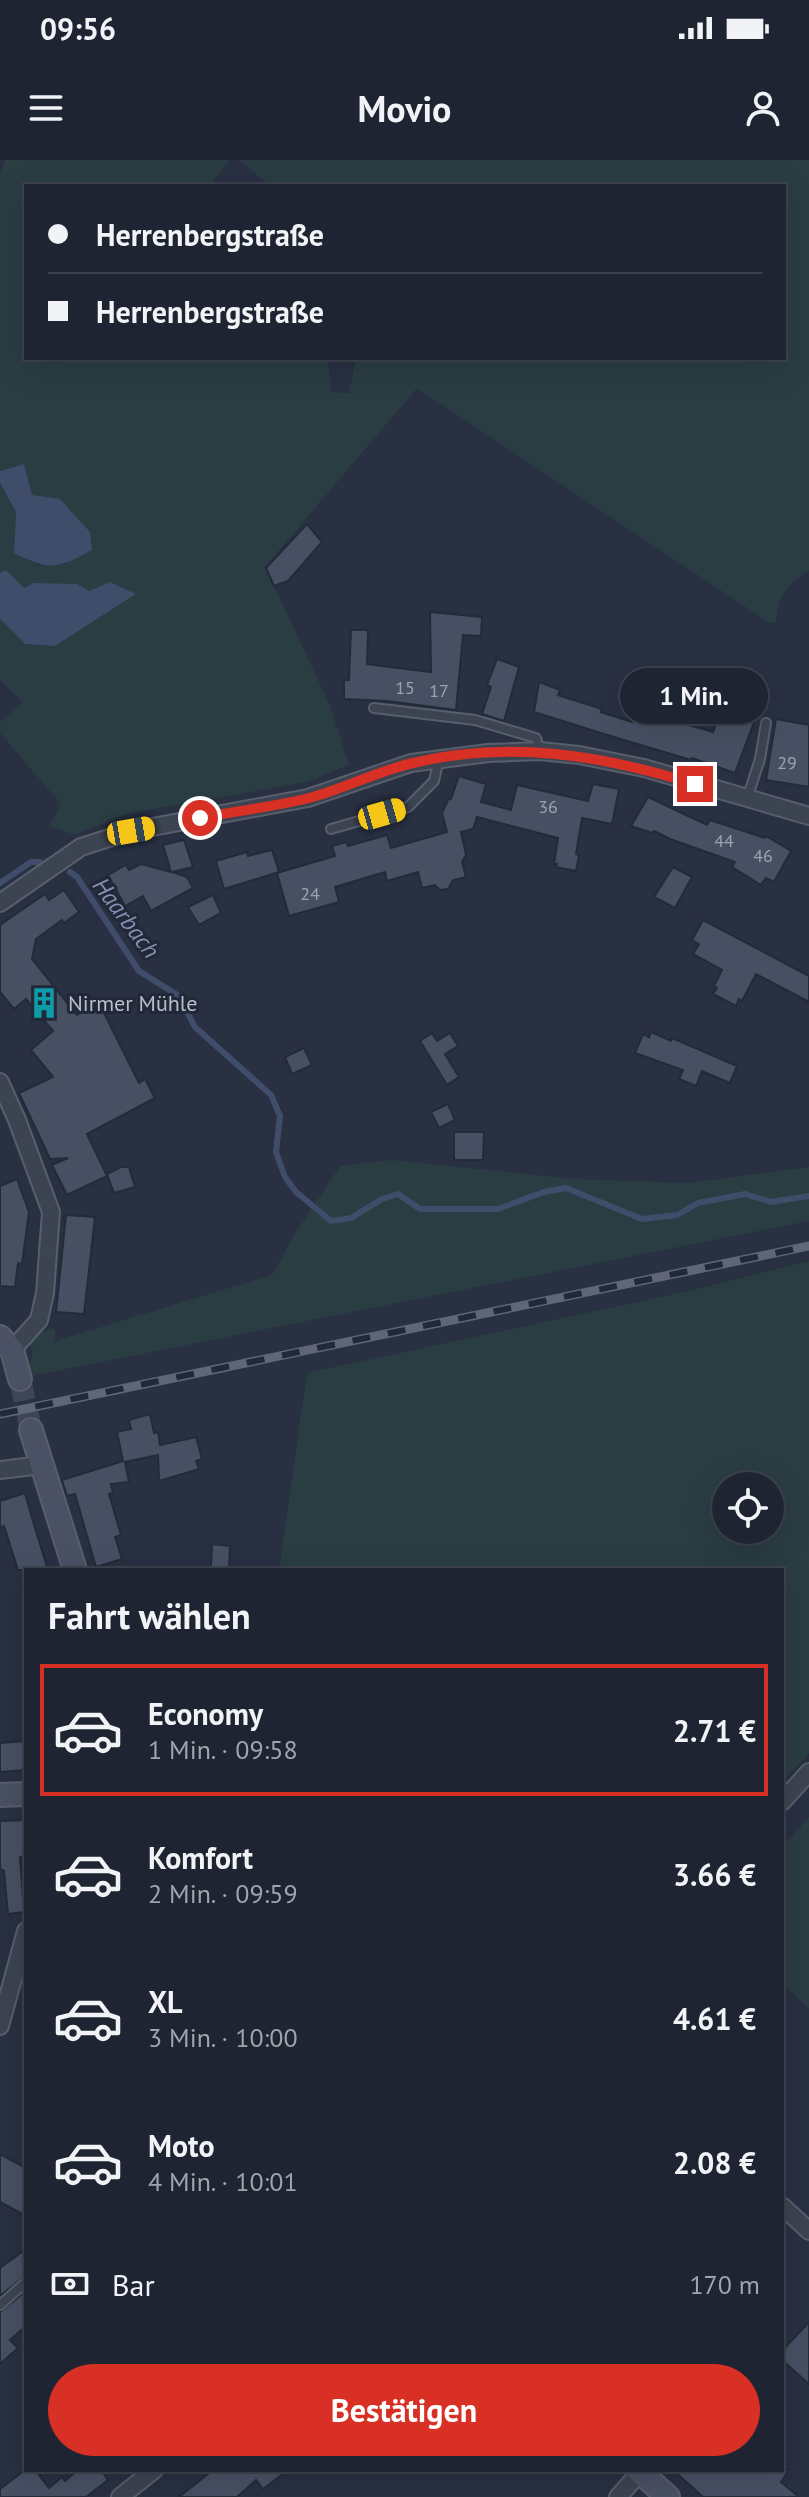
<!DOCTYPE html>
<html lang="de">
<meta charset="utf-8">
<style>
body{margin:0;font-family:"PT Sans",sans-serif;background:#262c3a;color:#f1f3f6;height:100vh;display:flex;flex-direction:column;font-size:30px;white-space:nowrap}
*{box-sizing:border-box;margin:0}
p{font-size:26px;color:#a1a4ac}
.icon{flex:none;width:44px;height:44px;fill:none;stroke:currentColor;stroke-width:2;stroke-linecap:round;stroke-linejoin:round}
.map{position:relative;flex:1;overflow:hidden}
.side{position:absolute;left:24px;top:1408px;width:760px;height:904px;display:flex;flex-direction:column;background:#1e2432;border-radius:0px;box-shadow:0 8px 32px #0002,0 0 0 2px #3c414d}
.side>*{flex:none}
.hud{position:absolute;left:24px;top:24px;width:762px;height:176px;border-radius:0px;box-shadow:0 8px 32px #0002,0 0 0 2px #3c414d;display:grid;align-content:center;height:176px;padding:0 24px;background:#1e2432}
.controls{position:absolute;left:712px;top:1312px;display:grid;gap:16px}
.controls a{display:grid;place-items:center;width:72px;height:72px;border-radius:50%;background:#1e2432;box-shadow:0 8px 32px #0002,0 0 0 2px #3c414d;font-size:40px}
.end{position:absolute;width:36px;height:36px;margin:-18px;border:10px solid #d93025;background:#fff;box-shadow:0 0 0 4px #fff}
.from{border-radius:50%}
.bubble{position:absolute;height:56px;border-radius:28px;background:#1e2432;box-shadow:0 8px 32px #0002,0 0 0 2px #3c414d;font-size:26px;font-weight:800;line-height:56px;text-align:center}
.car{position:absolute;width:24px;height:48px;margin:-24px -12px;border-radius:10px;box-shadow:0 0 6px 2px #0007;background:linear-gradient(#f5c518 24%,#345 0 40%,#f5c518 0 76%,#345 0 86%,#f5c518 0)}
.hud b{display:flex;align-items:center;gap:28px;height:76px;font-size:30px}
.hud b+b{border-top:2px solid #3c414d}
.hud i{width:20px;height:20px;background:#f1f3f6}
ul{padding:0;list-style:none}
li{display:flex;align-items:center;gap:24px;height:132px;margin:0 16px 12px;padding:0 8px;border:4px solid transparent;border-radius:0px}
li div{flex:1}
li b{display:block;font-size:30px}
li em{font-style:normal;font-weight:800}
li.current{border-color:#d93025}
li>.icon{width:72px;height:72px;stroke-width:1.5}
h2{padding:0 24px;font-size:36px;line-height:96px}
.pay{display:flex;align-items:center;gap:20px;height:88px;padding:0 24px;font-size:30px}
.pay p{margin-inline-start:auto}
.button{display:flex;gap:16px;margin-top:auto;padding:16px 24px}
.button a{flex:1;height:92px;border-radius:48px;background:#d93025;color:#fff;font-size:32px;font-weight:800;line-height:92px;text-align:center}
.status{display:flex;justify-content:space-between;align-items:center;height:56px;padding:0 40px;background:#1e2432;direction:ltr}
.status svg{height:22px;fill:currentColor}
header{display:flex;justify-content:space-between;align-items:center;height:104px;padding:0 24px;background:#1e2432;font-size:36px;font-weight:800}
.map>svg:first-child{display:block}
.green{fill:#2a3d43;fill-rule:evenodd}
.water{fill:#3f4c6a}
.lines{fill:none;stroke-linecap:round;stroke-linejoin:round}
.stream{stroke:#3f4c6a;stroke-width:6}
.building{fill:#475063;stroke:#232a39;stroke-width:2}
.secondary-tunnel{stroke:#3e4557;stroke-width:22;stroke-dasharray:22 11;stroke-linecap:butt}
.lane-casing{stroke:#575e6c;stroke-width:12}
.street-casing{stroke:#575e6c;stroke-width:20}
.secondary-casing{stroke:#575e6c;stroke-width:26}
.lane{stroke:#3c4351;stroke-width:8}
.street{stroke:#3c4351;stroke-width:16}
.secondary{stroke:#4a5164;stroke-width:22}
.rail-casing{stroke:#5e6678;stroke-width:9}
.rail{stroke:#212837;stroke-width:6;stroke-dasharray:18;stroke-linecap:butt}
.route{stroke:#d93025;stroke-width:10}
.labels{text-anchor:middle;stroke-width:6;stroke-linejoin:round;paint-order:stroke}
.number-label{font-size:18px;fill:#9ca2b1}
.poi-label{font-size:22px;fill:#b9becb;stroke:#212837;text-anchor:start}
.water-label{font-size:24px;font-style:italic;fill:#8291b2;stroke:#212837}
</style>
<div class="status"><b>09:56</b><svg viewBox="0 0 49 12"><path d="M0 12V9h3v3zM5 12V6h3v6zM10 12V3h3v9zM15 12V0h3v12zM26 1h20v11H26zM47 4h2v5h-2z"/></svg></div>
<header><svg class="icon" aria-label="menu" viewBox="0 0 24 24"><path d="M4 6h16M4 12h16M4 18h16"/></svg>Movio<svg class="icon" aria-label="person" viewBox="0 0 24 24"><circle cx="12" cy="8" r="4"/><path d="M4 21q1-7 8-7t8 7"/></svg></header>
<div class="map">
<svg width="809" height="2337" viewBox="0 0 809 2337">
<rect width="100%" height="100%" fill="#283042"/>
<g class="green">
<path d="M5 0H230L210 26H26V198H328L331 231 349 234 356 198H784V26H270L239 0H809V410C786 427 779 433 776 462H768L417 228 265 407 329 543 349 605 307 622 126 654 75 675 49 666 61 644 0 573V562L23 542 0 520V459L25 484 55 486 136 434 24 428 6 410 0 413V323L16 352 14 393 39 405 67 404 32 335 24 304 0 311V16Z"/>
<polygon points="392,1000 575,1019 689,1023 809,1007 809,1061 31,1216 29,1210 33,1190 28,1183 37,1172 55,1168 55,1181 272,1115 294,1075 340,1006"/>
<path d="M809 1101V1593L782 1623V1410H279L307 1213 693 1130ZM726 1326H770V1370H726Z"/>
<polygon points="809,1657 809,1849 782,1822 782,1687"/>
</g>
<g class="water">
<path d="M24 304 32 335 60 339 90 372 92 390C58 409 49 411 14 393L16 352 0 323V311Z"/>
<polygon points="6,410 24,428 34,423 77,424 89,431 110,422 136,434 55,486 25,484 0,459 0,413"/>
</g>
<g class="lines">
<g class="stream">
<polyline points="70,712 77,717 139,811 179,836 195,867 271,935 280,956 276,992 285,1017 296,1032 331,1061 351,1058 382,1039 398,1034 420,1049 498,1049 544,1032 566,1028 642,1059 677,1055 698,1043 745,1034 771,1042 809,1036"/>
<polyline points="0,723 31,702 40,702"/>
</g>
</g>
<g class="building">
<polygon points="307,364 322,382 288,421 274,426 266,408"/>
<polygon points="430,452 482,457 481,476 463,475 456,550 387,541 344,539 344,520 349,520 351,470 368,470 367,504 431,512"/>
<polygon points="497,499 519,507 504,561 482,554 491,527 487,525"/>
<polygon points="539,522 560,530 558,535 602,549 601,552 632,562 638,550 713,572 718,560 727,564 737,537 760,546 735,613 692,598 691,600 604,574 534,552"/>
<polygon points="776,559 809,565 809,627 766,620"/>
<polygon points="459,616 486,624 481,642 511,650 517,625 588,641 593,624 619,629 612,664 582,658 576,694 579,695 576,711 556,707 557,704 554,704 558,678 477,657 473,669 461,672 466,695 462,702 466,717 453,720 448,729 440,730 435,725 422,728 418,712 387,721 385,712 335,727 339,742 289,756 277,713 335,696 332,686 346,682 348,686 387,675 391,688 447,672 442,653 449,638 451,639"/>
<polygon points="648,637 707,665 710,660 765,678 766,676 791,691 774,722 766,718 761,725 732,707 735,702 670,679 654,671 652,673 631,666"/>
<polygon points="184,680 193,707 172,712 187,717 193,728 151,751 143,736 125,746 108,715 126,705 129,710 141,704 171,712 163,685"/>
<polygon points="272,690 279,712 224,729 216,701 247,692 248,696"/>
<polygon points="673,707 692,717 675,748 654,737"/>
<polygon points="64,730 79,752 64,763 62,760 36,779 32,799 77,855 94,840 103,851 139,923 145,919 155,938 87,974 107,1016 67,1035 52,1005 68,998 50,999 19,933 53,917 31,890 53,871 26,839 14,849 0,832 0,765 45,734 49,740"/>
<polygon points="213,735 221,753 199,765 188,747"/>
<polygon points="703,760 809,816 809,842 756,814 742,841 739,839 736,846 713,834 717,828 714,826 722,810 693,794 699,784 692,780"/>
<polygon points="651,872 671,881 672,878 737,906 730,923 702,911 696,926 679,919 683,910 635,893 643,874 649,877"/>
<polygon points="432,873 437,881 450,873 458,886 445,894 459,917 447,925 420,881"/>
<polygon points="304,888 312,905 292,914 285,897"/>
<polygon points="448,944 455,960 439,968 431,952"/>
<polygon points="454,972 484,972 483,1000 454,1000"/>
<polygon points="121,1007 129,1007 135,1027 114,1033 107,1014"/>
<polygon points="17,1019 29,1052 22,1104 18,1103 15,1127 0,1126 0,1026"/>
<polygon points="66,1055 95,1057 84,1154 56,1152"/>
<polygon points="150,1254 154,1273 158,1272 160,1285 196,1277 202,1299 196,1301 199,1309 159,1321 158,1295 125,1302 129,1322 111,1324 113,1333 109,1334 121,1375 115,1377 122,1399 96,1407 75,1334 67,1336 62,1320 123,1301 117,1272 131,1269 129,1260"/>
<polygon points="25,1333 32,1358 48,1410 18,1410 4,1366 0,1368 0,1341"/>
<polygon points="212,1384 230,1386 229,1407 211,1407"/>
<polygon points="26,1581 26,1610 0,1612 0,1583"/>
<polygon points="26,1660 26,1696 20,1697 24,1752 8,1754 4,1711 0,1709 0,1661"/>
<polygon points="0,1994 26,2008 26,2056 0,2042"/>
<polygon points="26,2089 26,2115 0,2136 0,2108"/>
<polygon points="26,2131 26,2166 10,2180 18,2188 0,2204 0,2152"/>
<polygon points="809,2162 809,2224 782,2200 782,2191"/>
<polygon points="25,2310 35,2310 49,2328 62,2317 65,2321 78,2310 101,2310 108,2320 86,2337 0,2337 0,2329"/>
<polygon points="213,2310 288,2310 263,2329 256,2320 237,2337 179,2337"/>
<polygon points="673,2310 789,2310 781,2322 799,2337 703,2337"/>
</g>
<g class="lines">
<polyline class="secondary-tunnel" points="20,1219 31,1270"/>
<defs>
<g id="lane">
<polyline points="374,548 475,560 536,578 540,591"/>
<polyline points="747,639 760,599 766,563"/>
<polyline points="331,669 408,647 434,621 439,599"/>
<polyline points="0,2145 26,2122"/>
</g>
<g id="street">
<polyline points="0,743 81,687 131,671 308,638 411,603 488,593 540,591 579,595 644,608 809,656"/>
<polyline points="0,922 17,960 51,1052 45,1133 39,1160 12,1190"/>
<polyline points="0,1310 41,1305"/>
<polyline points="782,1642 809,1612"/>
<polyline points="0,1866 26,1771"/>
<polyline points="782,2046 809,2071"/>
<polyline points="120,2337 154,2310"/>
<polyline points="618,2337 640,2312"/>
</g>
<g id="secondary">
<polyline points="0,1177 12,1190 20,1219"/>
<polyline points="31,1270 75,1410"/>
<polyline points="0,1635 26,1634"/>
<polyline points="638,2310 668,2337"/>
</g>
</defs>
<use href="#lane" class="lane-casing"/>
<use href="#street" class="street-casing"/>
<use href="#secondary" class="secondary-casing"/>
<use href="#lane" class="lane"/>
<use href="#street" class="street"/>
<use href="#secondary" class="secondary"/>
<defs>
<polyline id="rail" points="0,1254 809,1086"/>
</defs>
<use href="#rail" class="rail-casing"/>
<use href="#rail" class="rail"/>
</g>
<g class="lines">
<path class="route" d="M200 658C236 651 273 647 309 638 344 629 377 611 413 603 512 580 600 595 695 624"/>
</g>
<defs>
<symbol id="building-bare" viewBox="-9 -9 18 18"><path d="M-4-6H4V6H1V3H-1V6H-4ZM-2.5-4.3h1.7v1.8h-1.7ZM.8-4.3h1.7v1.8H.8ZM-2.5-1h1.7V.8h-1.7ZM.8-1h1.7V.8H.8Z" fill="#0f9aa8" stroke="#212837" stroke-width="2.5" paint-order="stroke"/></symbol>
</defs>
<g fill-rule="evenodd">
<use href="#building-bare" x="22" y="821" width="44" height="44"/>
</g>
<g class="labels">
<g class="number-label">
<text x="405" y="534">15</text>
<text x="439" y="537">17</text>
<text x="787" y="609">29</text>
<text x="548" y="653">36</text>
<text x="724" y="687">44</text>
<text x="763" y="702">46</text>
<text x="310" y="740">24</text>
</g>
<g class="poi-label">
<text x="68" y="851">Nirmer Mühle</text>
</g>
<g class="water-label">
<text transform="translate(126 758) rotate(53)" y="8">Haarbach</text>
</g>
</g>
</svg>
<div class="controls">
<a><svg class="icon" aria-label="locate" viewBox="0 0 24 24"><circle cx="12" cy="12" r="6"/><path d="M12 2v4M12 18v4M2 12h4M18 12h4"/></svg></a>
</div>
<i class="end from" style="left:200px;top:658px"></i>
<i class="end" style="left:695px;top:624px"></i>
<div class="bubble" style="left:620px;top:508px;width:148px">1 Min.</div>
<i class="car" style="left:382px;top:654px;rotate:74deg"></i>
<i class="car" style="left:131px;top:671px;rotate:80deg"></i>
<div class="hud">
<b><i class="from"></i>Herrenbergstraße</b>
<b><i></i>Herrenbergstraße</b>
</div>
<section class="side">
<h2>Fahrt wählen</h2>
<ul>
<li class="current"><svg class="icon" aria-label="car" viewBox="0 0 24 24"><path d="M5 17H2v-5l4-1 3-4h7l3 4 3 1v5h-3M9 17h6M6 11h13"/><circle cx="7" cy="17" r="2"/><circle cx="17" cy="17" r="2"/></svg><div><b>Economy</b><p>1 Min. · 09:58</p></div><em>2.71 €</em></li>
<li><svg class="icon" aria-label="car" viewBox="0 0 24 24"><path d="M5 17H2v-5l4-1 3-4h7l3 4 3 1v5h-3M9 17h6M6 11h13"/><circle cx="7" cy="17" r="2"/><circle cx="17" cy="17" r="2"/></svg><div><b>Komfort</b><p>2 Min. · 09:59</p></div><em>3.66 €</em></li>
<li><svg class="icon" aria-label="car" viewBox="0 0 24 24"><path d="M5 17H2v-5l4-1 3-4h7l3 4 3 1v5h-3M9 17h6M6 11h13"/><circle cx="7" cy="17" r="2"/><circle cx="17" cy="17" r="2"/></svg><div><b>XL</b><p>3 Min. · 10:00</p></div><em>4.61 €</em></li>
<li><svg class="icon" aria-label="car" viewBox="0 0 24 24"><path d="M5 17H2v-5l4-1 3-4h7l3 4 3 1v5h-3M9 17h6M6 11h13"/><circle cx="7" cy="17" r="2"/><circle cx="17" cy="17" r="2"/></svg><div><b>Moto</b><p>4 Min. · 10:01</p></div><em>2.08 €</em></li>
</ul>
<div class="pay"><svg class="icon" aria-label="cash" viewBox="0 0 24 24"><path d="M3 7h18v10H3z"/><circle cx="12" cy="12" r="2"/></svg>Bar<p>170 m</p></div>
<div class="button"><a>Bestätigen</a></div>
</section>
</div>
